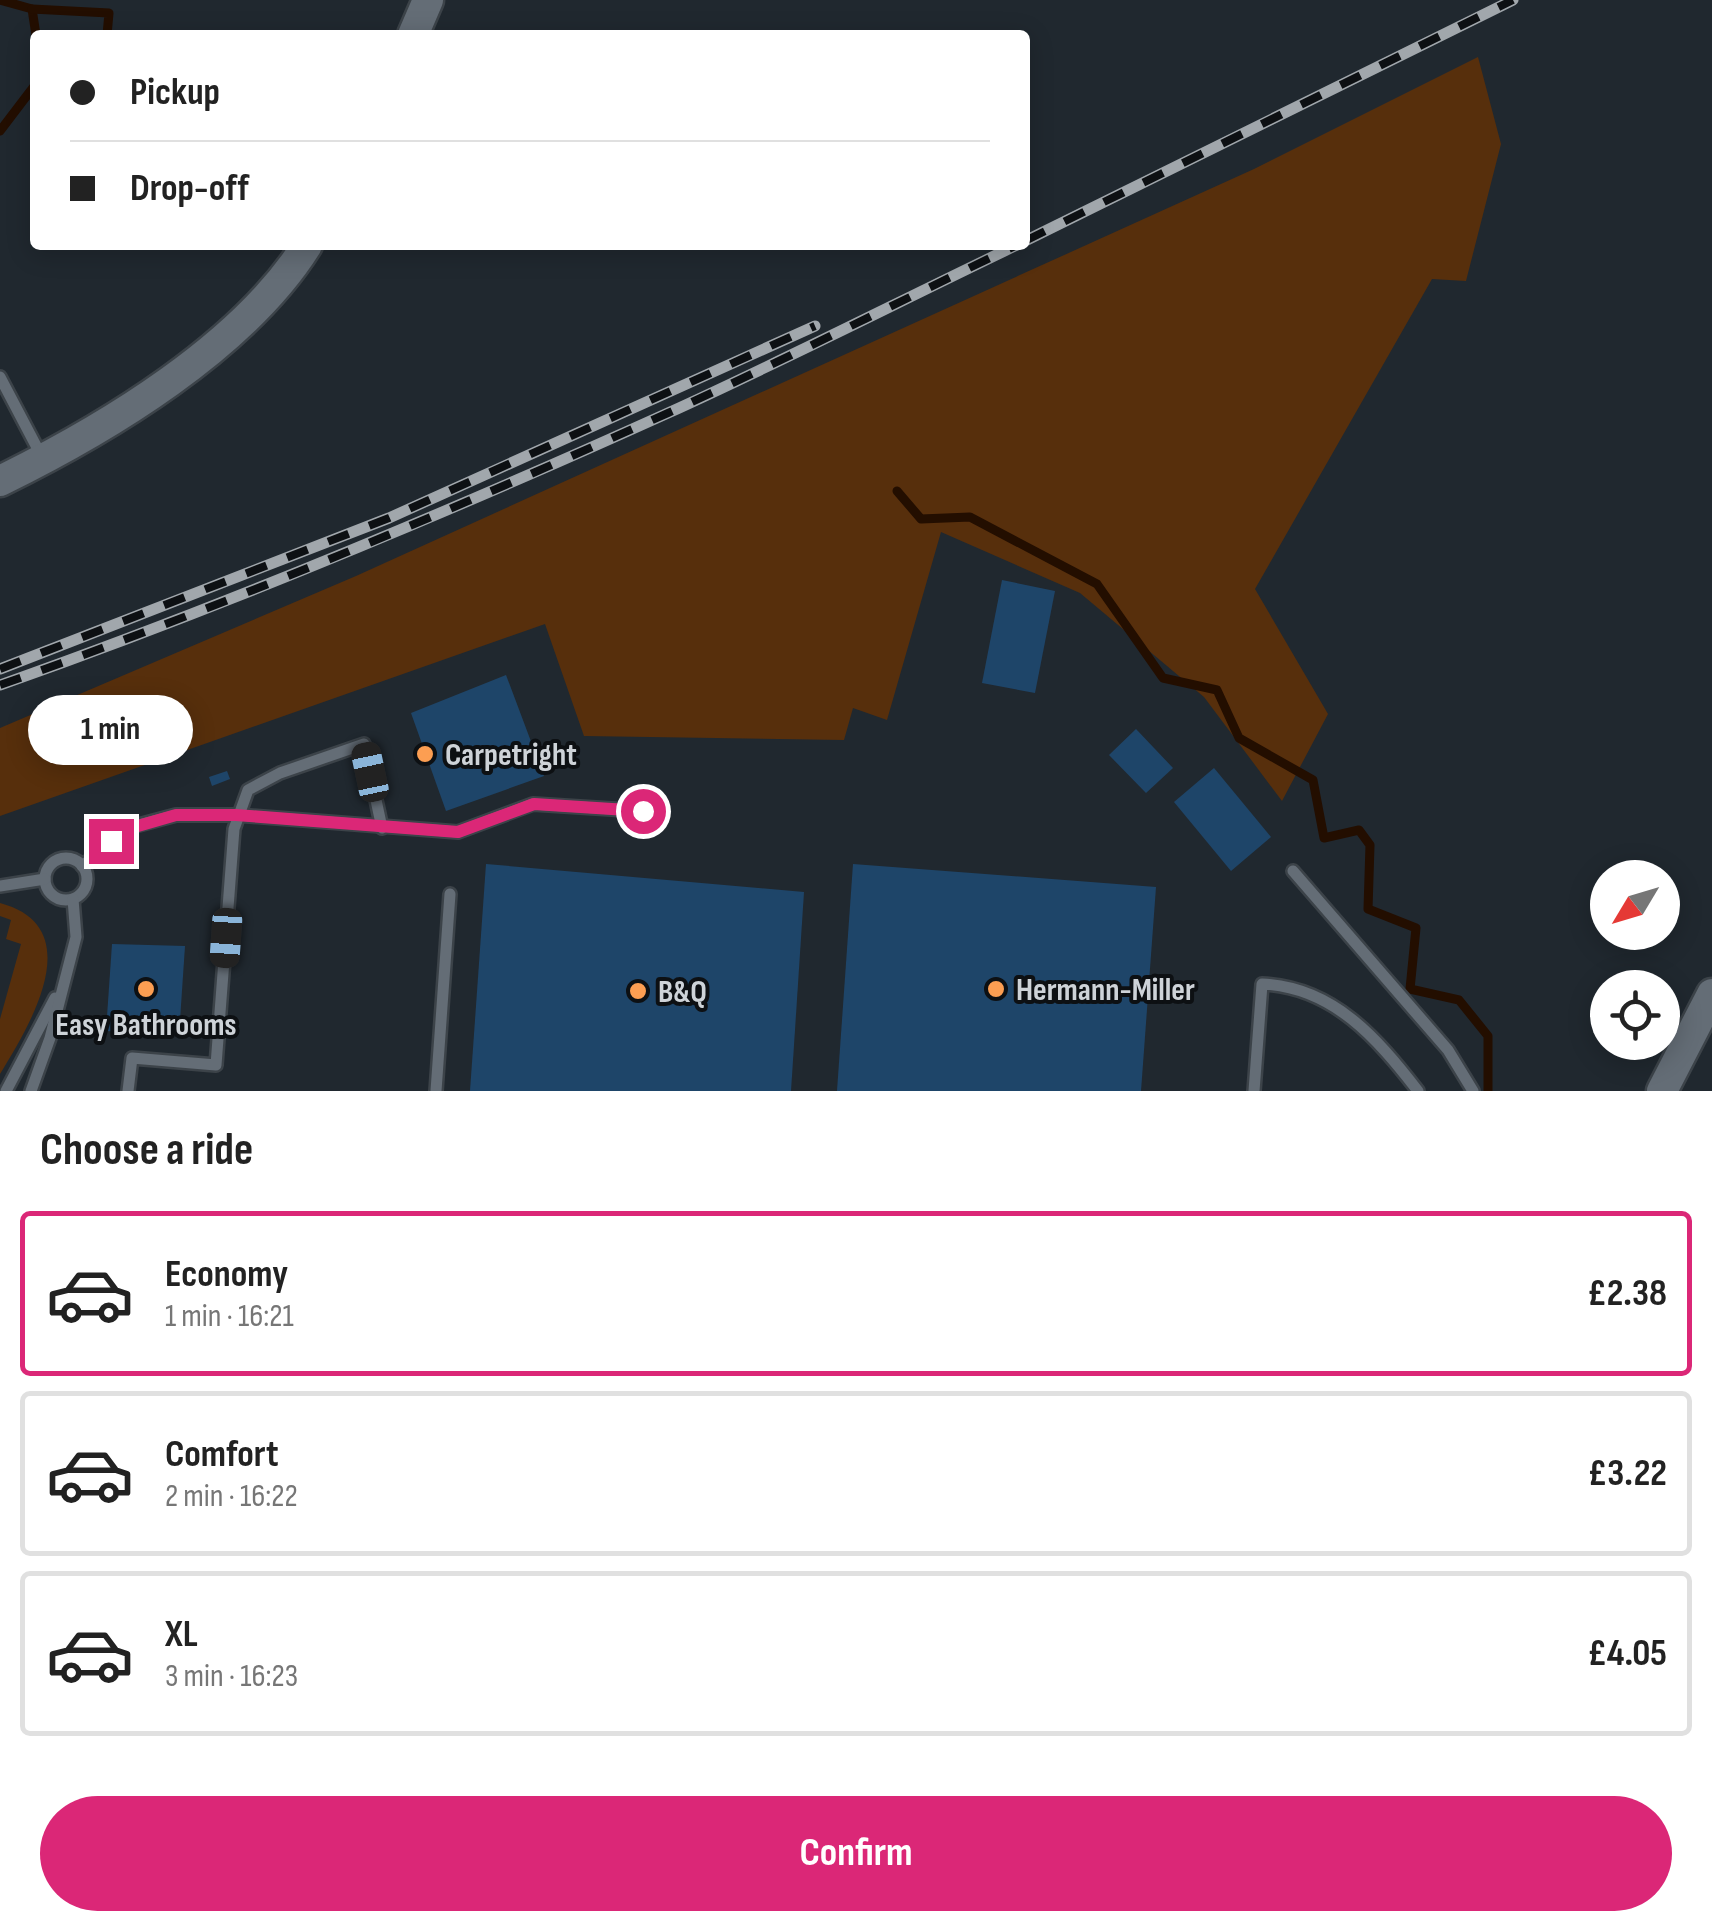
<!DOCTYPE html>
<meta charset="utf-8">
<style>
body{margin:0;font-family:"Sofia Sans Condensed",sans-serif;background:#f6f6f6;color:#222;height:100vh;display:flex;flex-direction:column;font-size:38px;white-space:nowrap}
*{box-sizing:border-box;margin:0}
p{font-size:32px;color:#767676}
.icon{flex:none;width:55px;height:55px;fill:none;stroke:currentColor;stroke-width:2;stroke-linecap:round;stroke-linejoin:round}
.map{position:relative;height:1091px;overflow:hidden}
.drawer{display:flex;flex-direction:column;background:#fff;flex:1}
.drawer>*{flex:none}
.banner{position:absolute;left:30px;top:30px;width:1000px;height:220px;border-radius:10px;box-shadow:0 5px 25px #0003;display:grid;align-content:center;height:220px;padding:0 40px;background:#fff}
.needle{width:65px;rotate:232deg}
.controls{position:absolute;left:1590px;top:860px;display:grid;gap:20px}
.controls a{display:grid;place-items:center;width:90px;height:90px;border-radius:50%;background:#fff;box-shadow:0 5px 25px #0003;font-size:50px}
.end{position:absolute;width:45px;height:45px;margin:-22px;border:12px solid #db2777;background:#fff;box-shadow:0 0 0 5px #fff}
.from{border-radius:50%}
.bubble{position:absolute;height:70px;border-radius:35px;background:#fff;box-shadow:0 5px 25px #0003;font-size:32px;font-weight:700;line-height:70px;text-align:center}
.car{position:absolute;width:30px;height:60px;margin:-30px -15px;border-radius:12px;box-shadow:0 0 8px 2px #0007;background:linear-gradient(#222 24%,#8ab4d8 0 40%,#222 0 76%,#8ab4d8 0 86%,#222 0)}
.banner b{display:flex;align-items:center;gap:35px;height:95px;font-size:38px}
.banner b+b{border-top:2px solid #e0e0e0}
.banner i{width:25px;height:25px;background:#222}
ul{padding:0;list-style:none}
li{display:flex;align-items:center;gap:30px;height:165px;margin:0 20px 15px;padding:0 20px;border:5px solid #e0e0e0;border-radius:10px}
li div{flex:1}
li b{display:block;font-size:38px}
li em{font-style:normal;font-weight:700}
li.active{border-color:#db2777}
li>.icon{width:90px;height:90px;stroke-width:1.5}
h2{padding:0 40px;font-size:45px;line-height:120px}
.primary-button{display:flex;gap:20px;margin-top:auto;padding:20px 40px}
.primary-button a{flex:1;height:115px;border-radius:60px;background:#db2777;color:#fff;font-size:40px;font-weight:700;line-height:115px;text-align:center}
.map>svg:first-child{display:block}
.green{fill:#572f0c}
.lines{fill:none;stroke-linecap:round;stroke-linejoin:round}
.stream{stroke:#230e00;stroke-width:9}
.building{fill:#1e4569}
.lane-casing{stroke:#3c4349;stroke-width:16}
.secondary-casing{stroke:#3c4349;stroke-width:35}
.lane{stroke:#646d76;stroke-width:11}
.secondary{stroke:#646d76;stroke-width:30}
.rail-casing{stroke:#a1a7ac;stroke-width:11}
.rail{stroke:#0d1013;stroke-width:8;stroke-dasharray:22;stroke-linecap:butt}
.route{stroke:#db2777;stroke-width:12}
.poi-dot{fill:#fc9e52;stroke:#0d1013;stroke-width:4}
.labels{text-anchor:middle;stroke-width:8;stroke-linejoin:round;paint-order:stroke}
.poi-label{font-size:32px;font-weight:bold;fill:#ced3d8;stroke:#0d1013;text-anchor:start}
</style>
<div class="map">
<svg width="1712" height="1091" viewBox="0 0 1712 1091">
<rect width="100%" height="100%" fill="#20282f"/>
<g class="green">
<polygon points="1478,57 1501,144 1466,281 1432,279 1255,589 1328,714 1282,801 1204,697 1080,593 941,532 887,720 853,708 844,740 584,736 545,624 0,816 0,728 356,576 1254,169"/>
<path d="M0 903C90 927 30 1025 0 1074V1019L21 944 6 939 11 920 0 916Z"/>
</g>
<g class="lines">
<g class="stream">
<polyline points="0,0 32,9 36,35"/>
<polyline points="32,9 109,13 107,35"/>
<polyline points="0,131 35,85"/>
<polyline points="897,491 921,519 970,517 1097,584 1163,678 1217,690 1239,738 1313,780 1324,838 1359,830 1370,845 1368,909 1416,928 1410,989 1459,1000 1488,1036 1488,1091"/>
</g>
</g>
<g class="building">
<polygon points="1002,580 1055,591 1035,693 982,683"/>
<polygon points="506,675 544,776 446,811 411,713"/>
<polygon points="1136,729 1173,768 1146,793 1109,755"/>
<polygon points="1214,768 1271,837 1231,871 1174,802"/>
<polygon points="227,771 230,779 212,786 209,777"/>
<polygon points="486,864 804,892 791,1091 470,1091"/>
<polygon points="853,864 1156,887 1141,1091 837,1091"/>
<polygon points="112,944 185,946 179,1035 106,1031"/>
</g>
<g class="lines">
<defs>
<g id="lane">
<polyline points="0,377 43,459"/>
<circle cx="66" cy="879" r="21"/>
<polyline points="82,866 131,827 176,815 237,815 458,832 533,804 643,811"/>
<polyline points="1293,871 1448,1050 1473,1091"/>
<polyline points="0,886 45,879"/>
<polyline points="6,1091 55,998"/>
<polyline points="31,1091 50,1038 76,937 73,899"/>
<polyline points="128,1091 132,1058 216,1065 234,829 248,790 280,773 364,744 382,828"/>
<polyline points="436,1091 450,894"/>
<path d="M1254 1091 1262 984C1333 987 1377 1038 1418 1091"/>
</g>
<g id="secondary">
<polyline points="413,35 428,0"/>
<path d="M0 481C106 429 243 347 307 245"/>
<polyline points="1662,1091 1712,994"/>
</g>
</defs>
<use href="#lane" class="lane-casing"/>
<use href="#secondary" class="secondary-casing"/>
<use href="#lane" class="lane"/>
<use href="#secondary" class="secondary"/>
<defs>
<g id="rail">
<polyline points="1025,241 1513,0"/>
<polyline points="0,669 389,518 815,326"/>
<path d="M0 685C227 605 449 512 668 413 785 360 900 301 1017 245"/>
</g>
</defs>
<use href="#rail" class="rail-casing"/>
<use href="#rail" class="rail"/>
</g>
<g class="lines">
<polyline class="route" points="111,841 131,828 176,815 236,815 458,832 534,804 643,811"/>
</g>
<g class="poi-dot">
<circle cx="425" cy="754" r="10"/>
<circle cx="146" cy="989" r="10"/>
<circle cx="996" cy="989" r="10"/>
<circle cx="638" cy="991" r="10"/>
</g>
<g class="labels">
<g class="poi-label">
<text x="445" y="765">Carpetright</text>
<text x="1016" y="1000">Hermann-Miller</text>
<text x="658" y="1002">B&amp;Q</text>
<text x="146" y="1035" text-anchor="middle">Easy Bathrooms</text>
</g>
</g>
</svg>
<div class="controls">
<a><svg class="needle" viewBox="-14 -14 28 28"><path d="M0-13l5 13h-10z" fill="#e53935"/><path d="M0 13l5-13h-10z" fill="#767676"/></svg></a>
<a><svg class="icon" aria-label="locate" viewBox="0 0 24 24"><circle cx="12" cy="12" r="6"/><path d="M12 2v4M12 18v4M2 12h4M18 12h4"/></svg></a>
</div>
<i class="end from" style="left:643px;top:811px"></i>
<i class="end" style="left:111px;top:841px"></i>
<div class="bubble" style="left:28px;top:695px;width:165px">1 min</div>
<i class="car" style="left:370px;top:772px;rotate:348deg"></i>
<i class="car" style="left:226px;top:938px;rotate:184deg"></i>
<div class="banner">
<b><i class="from"></i>Pickup</b>
<b><i></i>Drop-off</b>
</div>
</div>
<section class="drawer">
<h2>Choose a ride</h2>
<ul>
<li class="active"><svg class="icon" aria-label="car" viewBox="0 0 24 24"><path d="M5 17H2v-5l4-1 3-4h7l3 4 3 1v5h-3M9 17h6M6 11h13"/><circle cx="7" cy="17" r="2"/><circle cx="17" cy="17" r="2"/></svg><div><b>Economy</b><p>1 min · 16:21</p></div><em>£2.38</em></li>
<li><svg class="icon" aria-label="car" viewBox="0 0 24 24"><path d="M5 17H2v-5l4-1 3-4h7l3 4 3 1v5h-3M9 17h6M6 11h13"/><circle cx="7" cy="17" r="2"/><circle cx="17" cy="17" r="2"/></svg><div><b>Comfort</b><p>2 min · 16:22</p></div><em>£3.22</em></li>
<li><svg class="icon" aria-label="car" viewBox="0 0 24 24"><path d="M5 17H2v-5l4-1 3-4h7l3 4 3 1v5h-3M9 17h6M6 11h13"/><circle cx="7" cy="17" r="2"/><circle cx="17" cy="17" r="2"/></svg><div><b>XL</b><p>3 min · 16:23</p></div><em>£4.05</em></li>
</ul>
<div class="primary-button"><a>Confirm</a></div>
</section>
